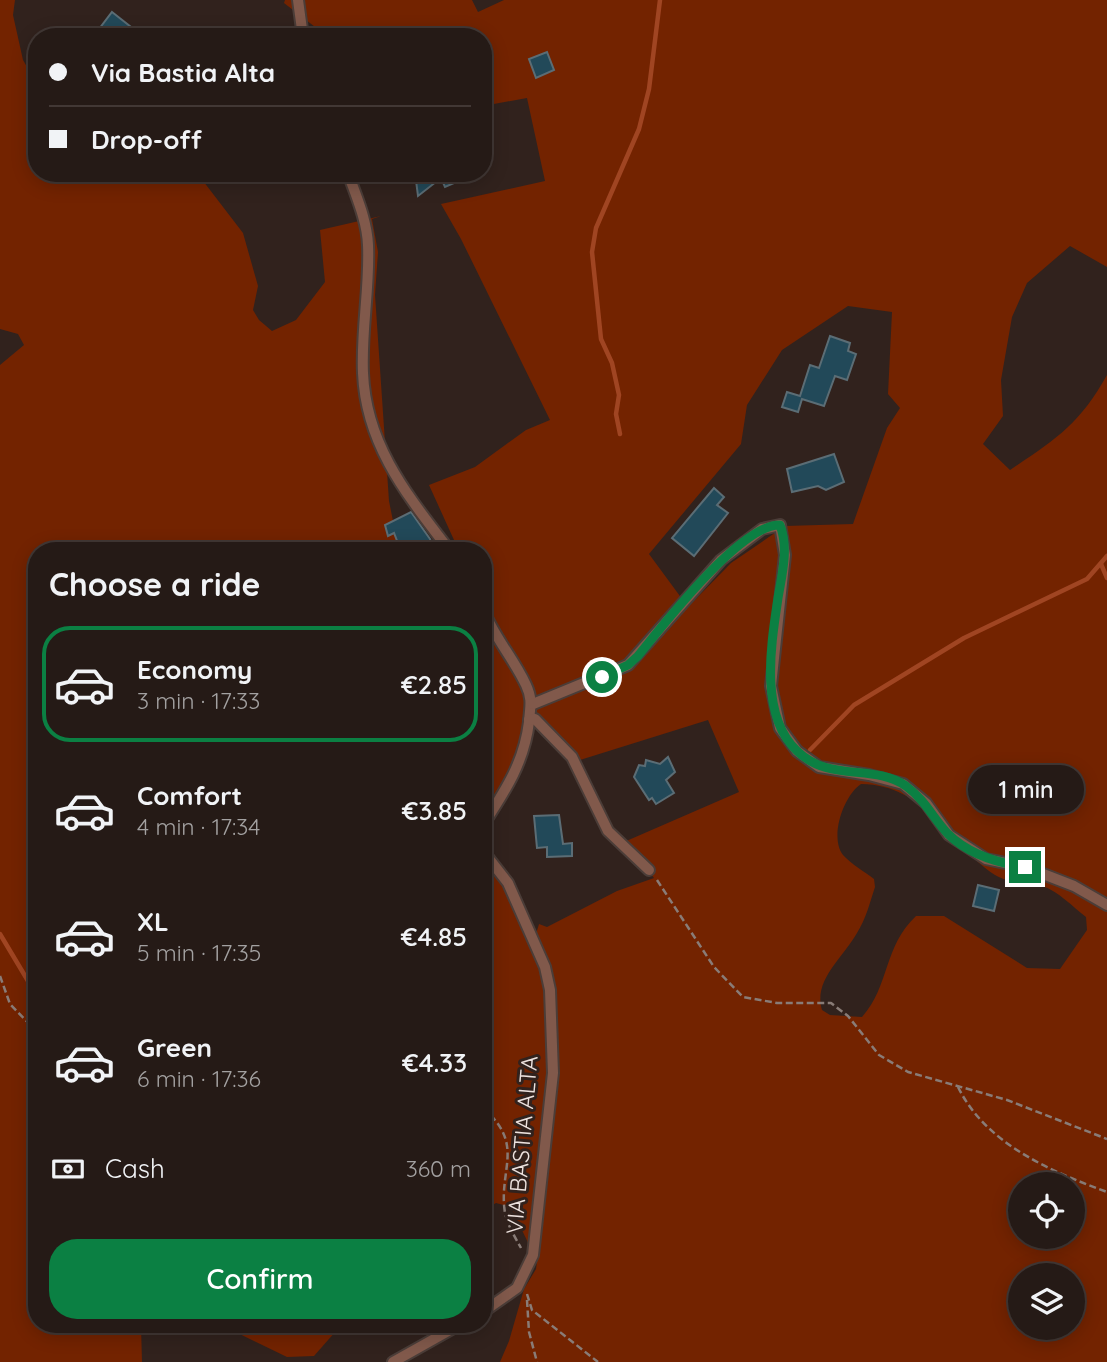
<!DOCTYPE html>
<meta charset="utf-8">
<style>
body{margin:0;font-family:Quicksand,sans-serif;background:#312723;color:#f1f3f6;height:100vh;display:flex;flex-direction:column;font-size:26px;white-space:nowrap}
*{box-sizing:border-box;margin:0}
p{font-size:23px;color:#a3a1a1}
.icon{flex:none;width:38px;height:38px;fill:none;stroke:currentColor;stroke-width:2;stroke-linecap:round;stroke-linejoin:round}
.map{position:relative;flex:1;overflow:hidden}
.side{position:absolute;left:28px;top:542px;width:464px;height:791px;display:flex;flex-direction:column;background:#251a16;border-radius:28px;box-shadow:0 4px 18px #0003,0 0 0 2px #423835}
.side>*{flex:none}
.hud{position:absolute;left:28px;top:28px;width:464px;height:154px;border-radius:28px;box-shadow:0 4px 18px #0003,0 0 0 2px #423835;display:grid;align-content:center;height:154px;padding:0 21px;background:#251a16}
.fabs{position:absolute;left:1008px;top:1172px;display:grid;gap:14px}
.fabs a{display:grid;place-items:center;width:77px;height:77px;border-radius:50%;background:#251a16;box-shadow:0 4px 18px #0003,0 0 0 2px #423835;font-size:35px}
.end{position:absolute;width:32px;height:32px;margin:-16px;border:9px solid #0b8043;background:#fff;box-shadow:0 0 0 4px #fff}
.from{border-radius:50%}
.bubble{position:absolute;height:49px;border-radius:24px;background:#251a16;box-shadow:0 4px 18px #0003,0 0 0 2px #423835;font-size:23px;font-weight:600;line-height:49px;text-align:center}
.hud b{display:flex;align-items:center;gap:24px;height:66px;font-size:26px}
.hud b+b{border-top:2px solid #423835}
.hud i{width:18px;height:18px;background:#f1f3f6}
ul{padding:0;list-style:none}
li{display:flex;align-items:center;gap:21px;height:116px;margin:0 14px 10px;padding:0 7px;border:4px solid transparent;border-radius:28px}
li div{flex:1}
li b{display:block;font-size:26px}
li em{font-style:normal;font-weight:600}
li.active{border-color:#0b8043}
li>.icon{width:63px;height:63px;stroke-width:1.5}
h2{padding:0 21px;font-size:32px;line-height:84px}
.pay{display:flex;align-items:center;gap:18px;height:77px;padding:0 21px;font-size:26px}
.pay p{margin-inline-start:auto}
.cta{display:flex;gap:14px;margin-top:auto;padding:14px 21px}
.cta a{flex:1;height:80px;border-radius:28px;background:#0b8043;color:#fff;font-size:28px;font-weight:600;line-height:80px;text-align:center}
.map>svg:first-child{display:block}
.green{fill:#732300;fill-rule:evenodd}
.lines{fill:none;stroke-linecap:round;stroke-linejoin:round}
.stream{stroke:#a04522;stroke-width:4.5}
.building{fill:#224959;stroke:#5b6d75;stroke-width:2}
.street-casing{stroke:#4b3d38;stroke-width:14}
.path{stroke:#897c77;stroke-width:2.5;stroke-dasharray:7 3.5;stroke-linecap:butt}
.street{stroke:#81594b;stroke-width:10}
.route{stroke:#0b8043;stroke-width:9}
.labels{text-anchor:middle;stroke-width:6;stroke-linejoin:round;paint-order:stroke}
.street-label{font-size:23px;fill:#ede2de;stroke:#31221d}
</style>
<div class="map">
<svg width="1107" height="1362" viewBox="0 0 1107 1362">
<rect width="100%" height="100%" fill="#31221d"/>
<g class="green">
<polygon points="0,0 15,0 13,15 23,60 37,84 37,173 197,173 243,233 258,286 253,310 259,320 272,331 296,320 325,282 320,230 381,216 372,219 378,252 375,295 389,501 399,551 37,551 37,1325 141,1325 142,1362 0,1362 0,365 24,345 18,334 0,329"/>
<path d="M285 0H472L478 12 504 0H1107V267L1070 246 1027 283 1012 317 1001 380 1003 416 983 444 1010 470C1056 439 1079 425 1107 375V1362H500L509 1341 524 1289 536 1269 545 1198 534 1183 531 1249 511 1207 496 1203 483 1211V858L517 901 536 934 539 924 547 927 617 891 654 878 624 842 739 792 708 720 580 760 541 721 528 735 483 825V649L500 641 483 604V551H459L429 485 475 467 526 430 550 420 461 239 441 204 545 181 527 98 483 106V37H328L284 3ZM848 306 892 312 888 394 900 408 887 428 853 524 785 526 731 563 688 607 649 554 741 444 747 405 782 350ZM861 784C927 785 947 843 995 875 1010 884 1026 881 1042 886 1058 891 1073 907 1086 917L1087 930 1060 969 1027 968 944 916H916C883 947 890 986 862 1017L830 1015 822 1010C813 980 843 958 857 933 866 919 870 902 875 887L874 879C865 872 851 864 843 855 829 837 844 795 861 784ZM1020 1185H1073V1237H1020ZM1020 1276H1073V1328H1020Z"/>
<polygon points="221,1325 337,1325 336,1331 314,1356 287,1357"/>
</g>
<g class="lines">
<g class="stream">
<polyline points="620,434 616,414 619,395 612,363 601,339 592,252 596,228 639,129 649,89 660,0"/>
<polyline points="1101,564 1107,578"/>
<polyline points="810,750 854,705 964,638 1087,579 1107,556"/>
<polyline points="0,934 37,996"/>
</g>
</g>
<g class="building">
<polygon points="112,12 131,27 124,37 93,37"/>
<polygon points="547,52 554,70 536,78 529,59"/>
<polygon points="415,173 477,173 445,187 441,178 418,196"/>
<polygon points="830,336 850,343 848,351 856,354 847,380 835,376 824,406 802,399 798,412 782,407 787,392 800,396 810,365 819,368"/>
<polygon points="834,454 844,482 826,490 818,486 792,492 787,469"/>
<polygon points="714,488 724,497 717,505 728,513 694,556 672,538"/>
<polygon points="411,512 430,539 435,551 401,551 394,533 388,536 385,525"/>
<polygon points="668,757 675,772 666,780 674,793 656,804 652,798 649,800 634,777 639,765 645,766 646,760 660,764"/>
<polygon points="559,815 563,844 572,843 572,856 547,857 547,847 537,848 534,816"/>
<polygon points="978,885 999,890 994,911 973,906"/>
</g>
<g class="lines">
<defs>
<g id="street">
<polyline points="298,0 303,37"/>
<path d="M348 173C356 196 367 220 368 245 370 287 361 330 363 373 366 446 408 496 450 551"/>
<path d="M483 609C494 637 514 659 526 685 533 700 530 707 529 722 524 763 505 791 483 825"/>
<polyline points="533,704 628,665 721,560 762,529 780,525 785,555 771,686 780,728 797,751 819,767 869,775 903,784 926,803 949,835 986,859 1025,867 1074,886 1107,905"/>
<polyline points="529,720 535,719 572,757 608,831 649,870"/>
<polyline points="483,851 508,883 545,967 550,990 553,1073 533,1255 517,1288 483,1312"/>
<polyline points="393,1362 459,1325"/>
</g>
</defs>
<use href="#street" class="street-casing"/>
<g class="path">
<polyline points="657,880 714,967 743,997 777,1003 831,1003 848,1016 879,1055 908,1072 1007,1100 1107,1139"/>
<polyline points="0,976 10,1004 37,1032"/>
<path d="M958 1087C986 1144 1050 1171 1107 1192"/>
<path d="M483 1108C526 1145 498 1169 505 1213 508 1226 515 1237 521 1248"/>
<polyline points="527,1294 532,1310 598,1362"/>
<polyline points="527,1300 529,1332 537,1362"/>
</g>
<use href="#street" class="street"/>
</g>
<g class="lines">
<path class="route" d="M602 677 628 665 638 656C663 625 741 524 780 525 789 548 782 574 778 598 771 645 759 715 797 751 830 783 873 763 906 786 925 800 933 818 948 834 968 854 998 863 1025 867"/>
</g>
<g class="labels">
<g class="street-label">
<text transform="translate(522 1145) rotate(-85)" y="8">VIA BASTIA ALTA</text>
</g>
</g>
</svg>
<div class="fabs">
<a><svg class="icon" aria-label="locate" viewBox="0 0 24 24"><circle cx="12" cy="12" r="6"/><path d="M12 2v4M12 18v4M2 12h4M18 12h4"/></svg></a>
<a><svg class="icon" aria-label="layers" viewBox="0 0 24 24"><path d="M12 4l9 5-9 5-9-5zM3 14l9 5 9-5"/></svg></a>
</div>
<i class="end from" style="left:602px;top:677px"></i>
<i class="end" style="left:1025px;top:867px"></i>
<div class="bubble" style="left:968px;top:765px;width:116px">1 min</div>
<div class="hud">
<b><i class="from"></i>Via Bastia Alta</b>
<b><i></i>Drop-off</b>
</div>
<section class="side">
<h2>Choose a ride</h2>
<ul>
<li class="active"><svg class="icon" aria-label="car" viewBox="0 0 24 24"><path d="M5 17H2v-5l4-1 3-4h7l3 4 3 1v5h-3M9 17h6M6 11h13"/><circle cx="7" cy="17" r="2"/><circle cx="17" cy="17" r="2"/></svg><div><b>Economy</b><p>3 min · 17:33</p></div><em>€2.85</em></li>
<li><svg class="icon" aria-label="car" viewBox="0 0 24 24"><path d="M5 17H2v-5l4-1 3-4h7l3 4 3 1v5h-3M9 17h6M6 11h13"/><circle cx="7" cy="17" r="2"/><circle cx="17" cy="17" r="2"/></svg><div><b>Comfort</b><p>4 min · 17:34</p></div><em>€3.85</em></li>
<li><svg class="icon" aria-label="car" viewBox="0 0 24 24"><path d="M5 17H2v-5l4-1 3-4h7l3 4 3 1v5h-3M9 17h6M6 11h13"/><circle cx="7" cy="17" r="2"/><circle cx="17" cy="17" r="2"/></svg><div><b>XL</b><p>5 min · 17:35</p></div><em>€4.85</em></li>
<li><svg class="icon" aria-label="car" viewBox="0 0 24 24"><path d="M5 17H2v-5l4-1 3-4h7l3 4 3 1v5h-3M9 17h6M6 11h13"/><circle cx="7" cy="17" r="2"/><circle cx="17" cy="17" r="2"/></svg><div><b>Green</b><p>6 min · 17:36</p></div><em>€4.33</em></li>
</ul>
<div class="pay"><svg class="icon" aria-label="cash" viewBox="0 0 24 24"><path d="M3 7h18v10H3z"/><circle cx="12" cy="12" r="2"/></svg>Cash<p>360 m</p></div>
<div class="cta"><a>Confirm</a></div>
</section>
</div>
